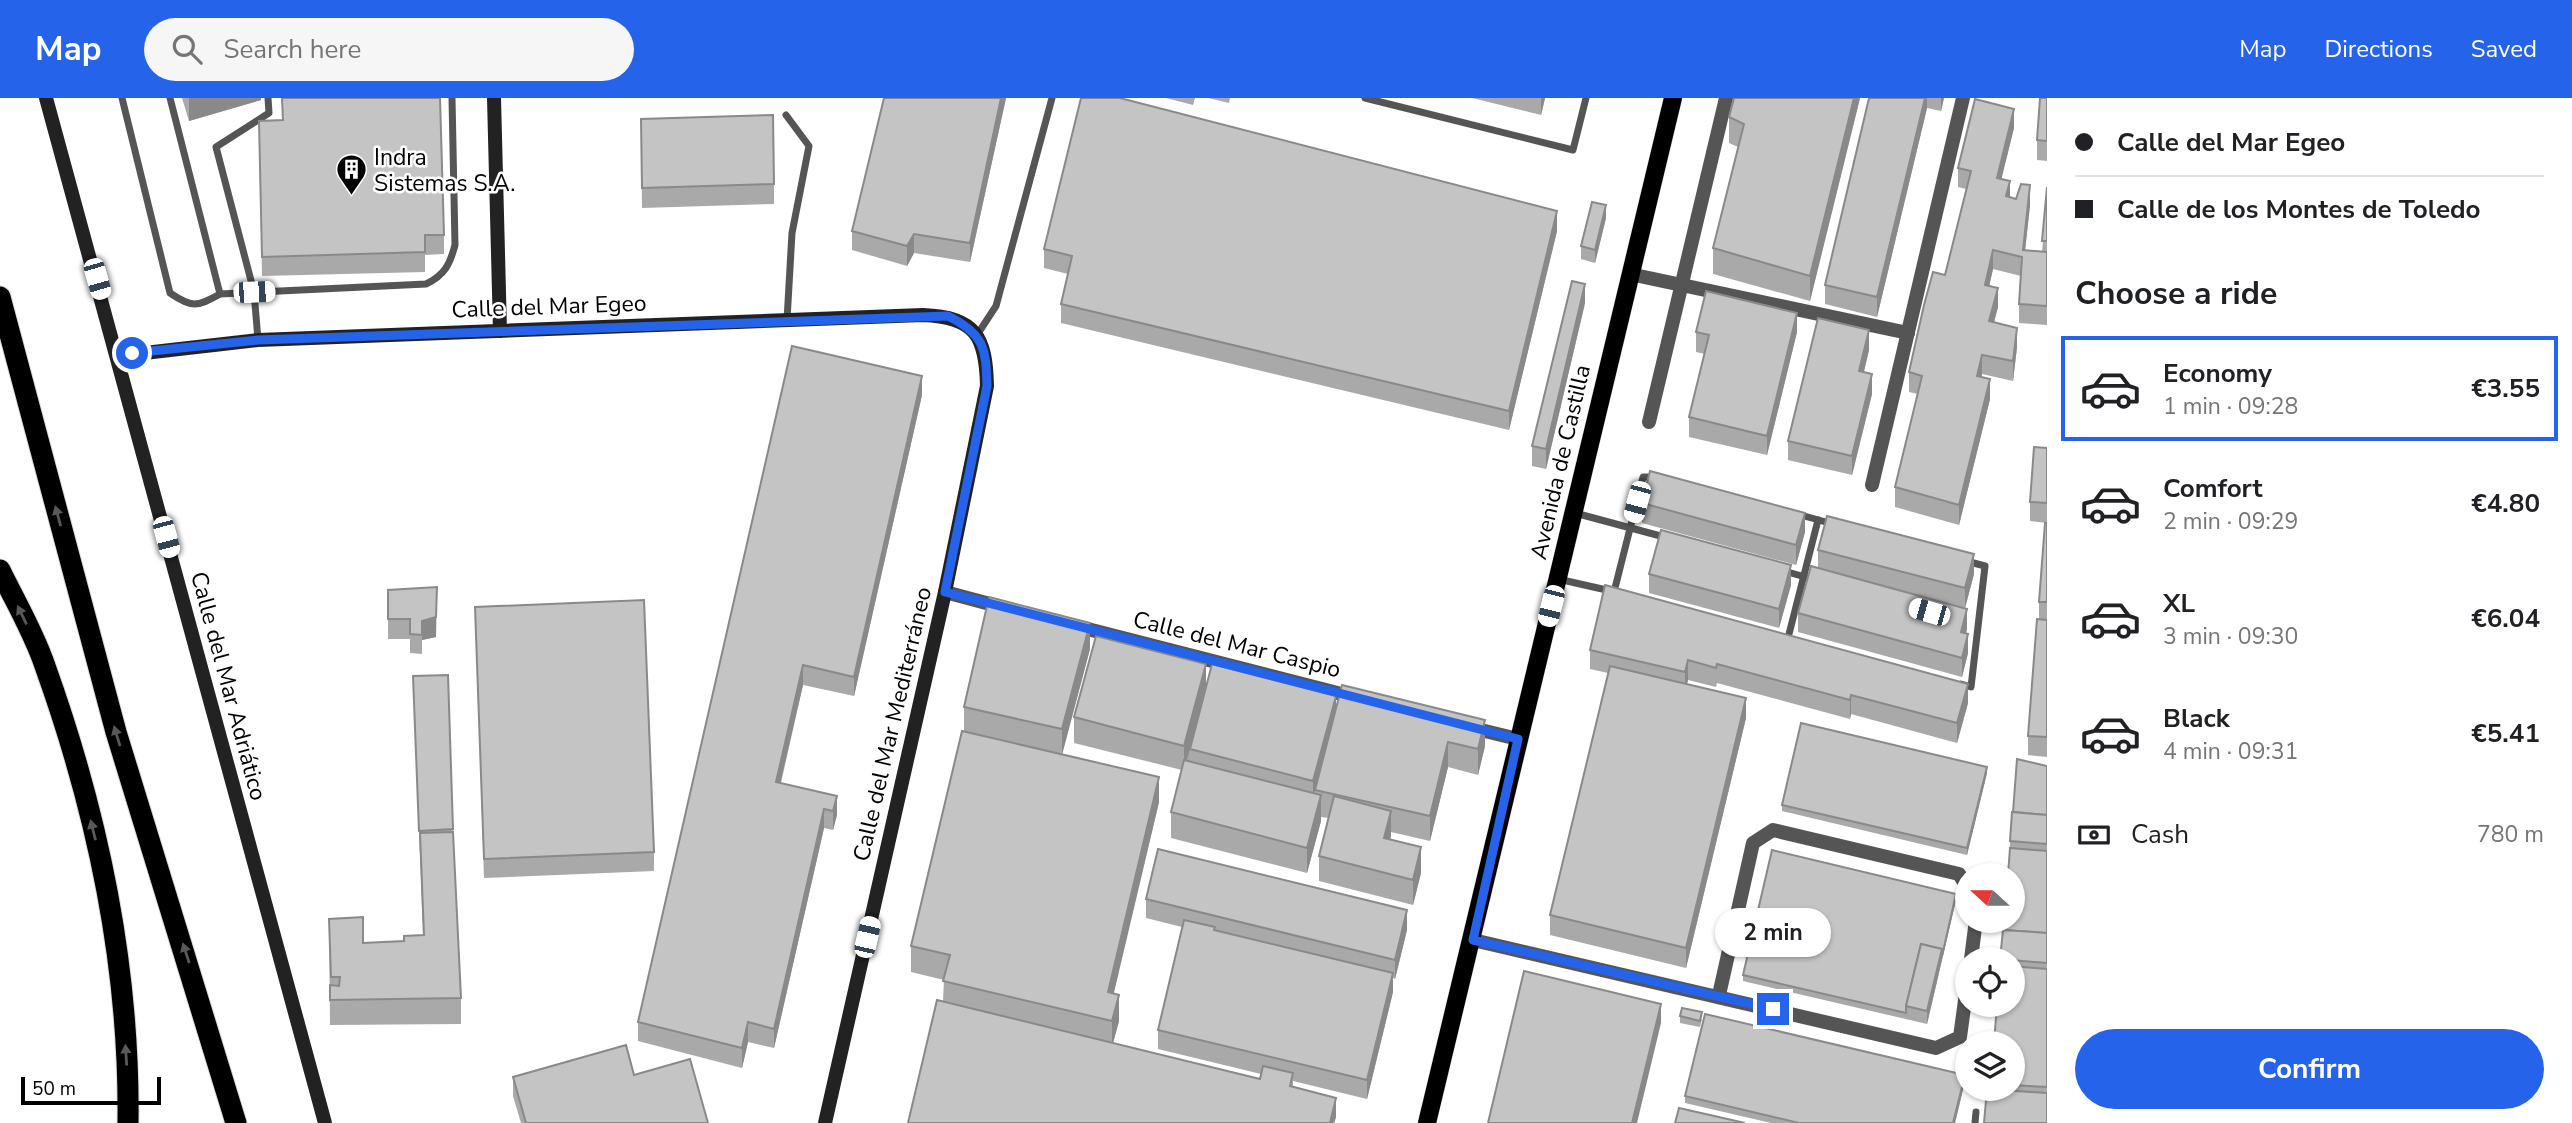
<!DOCTYPE html>
<meta charset="utf-8">
<style>
body{margin:0;font-family:"Nunito Sans",sans-serif;background:#f6f6f6;color:#202124;height:100vh;display:flex;flex-direction:column;font-size:26px;white-space:nowrap}
*{box-sizing:border-box;margin:0}
p{font-size:23px;color:#757577}
.icon{flex:none;width:38px;height:38px;fill:none;stroke:currentColor;stroke-width:2;stroke-linecap:round;stroke-linejoin:round}
.map{position:relative;flex:1;overflow:hidden}
.drawer{display:flex;flex-direction:column;background:#fff;width:525px}
.drawer>*{flex:none}
.hud{display:grid;align-content:center;height:154px;padding:0 28px;background:#fff}
.needle{width:46px;rotate:291deg}
.fabs{position:absolute;left:1955px;top:765px;display:grid;gap:14px}
.fabs a{display:grid;place-items:center;width:70px;height:70px;border-radius:50%;background:#fff;box-shadow:0 2px 5px #0004;font-size:35px}
.scale{position:absolute;left:21px;bottom:18px;width:140px;box-sizing:border-box;padding-left:7px;border:4px solid #000;border-top:0;font-size:19px;line-height:24px;white-space:nowrap;color:#000;-webkit-text-stroke:5px #fff;paint-order:stroke}
.end{position:absolute;width:32px;height:32px;margin:-16px;border:9px solid #2563eb;background:#fff;box-shadow:0 0 0 4px #fff}
.from{border-radius:50%}
.bubble{position:absolute;height:49px;border-radius:24px;background:#fff;box-shadow:0 2px 5px #0004;font-size:23px;font-weight:700;line-height:49px;text-align:center}
.car{position:absolute;width:21px;height:42px;margin:-21px -10px;border-radius:9px;box-shadow:0 0 5px 2px #0007;background:linear-gradient(#fff 24%,#345 0 40%,#fff 0 76%,#345 0 86%,#fff 0)}
.hud b{display:flex;align-items:center;gap:24px;height:66px;font-size:26px}
.hud b+b{border-top:2px solid #e0e0e0}
.hud i{width:18px;height:18px;background:#202124}
ul{padding:0;list-style:none}
li{display:flex;align-items:center;gap:21px;height:105px;margin:0 14px 10px;padding:0 14px;border:4px solid transparent;border-radius:0px}
li div{flex:1}
li b{display:block;font-size:26px}
li em{font-style:normal;font-weight:700}
li.selected{border-color:#2563eb}
li>.icon{width:63px;height:63px;stroke-width:1.5}
h2{padding:0 28px;font-size:32px;line-height:84px}
.pay{display:flex;align-items:center;gap:18px;height:77px;padding:0 28px;font-size:26px}
.pay p{margin-inline-start:auto}
.action{display:flex;gap:14px;margin-top:auto;padding:14px 28px}
.action a{flex:1;height:80px;border-radius:42px;background:#2563eb;color:#fff;font-size:28px;font-weight:700;line-height:80px;text-align:center}
header{display:flex;align-items:center;gap:42px;box-sizing:border-box;height:98px;padding:0 35px;background:#2563eb;color:#fff}
header strong{font-size:33px}
nav{display:flex;gap:38px;margin-inline-start:auto;font-size:24px}
.search{width:490px;height:63px;background:#f6f6f6;display:flex;align-items:center;gap:18px;box-sizing:border-box;padding:0 24px;border-radius:38px;color:#757577;font-size:26px}
main{display:flex;flex:1;min-height:0}
.map>svg:first-child{display:block}
.lines{fill:none;stroke-linecap:round;stroke-linejoin:round}
.primary-casing{stroke:#dbdbdb;stroke-width:19}
.highway-casing{stroke:#dbdbdb;stroke-width:23}
.lane{stroke:#555;stroke-width:7}
.street{stroke:#555;stroke-width:14}
.secondary{stroke:#222;stroke-width:14}
.primary{stroke:#000;stroke-width:18}
.highway{stroke:#000;stroke-width:21}
.wall{fill:#a9a9a9}
.shaded-wall{fill:#898989}
.building{fill:#c4c4c4;stroke:#898989;stroke-width:2}
.oneway{fill:#595959}
.route{stroke:#2563eb;stroke-width:9}
.labels{text-anchor:middle;stroke-width:5;stroke-linejoin:round;paint-order:stroke}
.poi-label{font-size:23px;fill:#000;stroke:#fff;text-anchor:start}
.street-label{font-size:23px;fill:#000;stroke:#fff}
</style>
<header>
<strong>Map</strong>
<div class="search"><svg class="icon" aria-label="search" viewBox="0 0 24 24"><circle cx="10" cy="10" r="6"/><path d="M15 15l6 6"/></svg>Search here</div>
<nav><a>Map</a><a>Directions</a><a>Saved</a></nav>
</header>
<main>
<div class="map">
<svg width="2047" height="1025" viewBox="0 0 2047 1025">
<rect width="100%" height="100%" fill="#fff"/>
<g class="lines">
<defs>
<polyline id="primary" points="1427,1025 1673,0"/>
<g id="highway">
<polyline points="0,199 116,634 236,1025"/>
<path d="M0 472C15 503 34 535 45 568 97 713 130 870 128 1025"/>
</g>
</defs>
<use href="#primary" class="primary-casing"/>
<use href="#highway" class="highway-casing"/>
<g class="lane">
<path d="M122 0 170 195C192 210 197 209 220 196"/>
<path d="M170 0 220 196 426 186C445 177 450 166 455 147L452 0"/>
<polyline points="1365,0 1573,52 1586,0"/>
<polyline points="786,17 809,48 792,135 787,222"/>
<polyline points="977,237 996,208 1052,0"/>
<polyline points="258,242 254,194 216,49 269,15 268,0"/>
<polyline points="1575,415 1668,440"/>
<polyline points="1797,416 1833,426"/>
<polyline points="1784,473 1816,482"/>
<polyline points="1558,481 1611,493"/>
<polyline points="1614,494 1643,379 1657,379"/>
<polyline points="1788,540 1818,422"/>
<polyline points="1961,586 1971,589 1985,468 1966,463"/>
<polyline points="1975,1025 1976,1014"/>
</g>
<g class="street">
<polyline points="1630,176 1908,235"/>
<polyline points="1649,324 1726,0"/>
<polyline points="1872,387 1963,0"/>
<polyline points="945,494 1005,510"/>
<polyline points="1072,527 1357,600"/>
<polyline points="1468,629 1518,641"/>
<polyline points="1473,842 1936,950 1960,939 1967,888"/>
<polyline points="1971,861 1976,822"/>
<polyline points="1719,897 1753,745 1773,732 1959,776 1967,789"/>
</g>
<g class="secondary">
<polyline points="46,0 325,1025"/>
<polyline points="494,0 500,233"/>
<path d="M118 258 258 242 923 217C976 219 986 239 987 288L945 494 825 1025"/>
</g>
<use href="#primary" class="primary"/>
<use href="#highway" class="highway"/>
</g>
<g class="wall">
<polygon points="182,0 261,0 261,2 189,23"/>
<polygon points="884,0 1006,0 970,164 914,155 907,168 852,152 852,133"/>
<polygon points="1166,0 1195,0 1193,7"/>
<polygon points="1208,0 1230,0 1229,5"/>
<polygon points="1472,0 1545,0 1541,17"/>
<polygon points="1860,0 1810,203 1713,176 1713,150 1738,49 1729,45 1729,19"/>
<polygon points="1869,0 1944,0 1941,13 1927,10 1877,219 1825,206 1825,187"/>
<polygon points="2047,0 2047,63 2037,62 2037,42"/>
<polygon points="641,21 774,86 774,106 642,110"/>
<polygon points="282,22 444,137 444,156 425,157 425,174 262,178 259,42"/>
<polygon points="2014,30 2001,81 2010,99 2030,107 2025,152 2042,154 2047,89 2047,227 2019,225 2019,206 2021,178 1993,171 1989,188 1998,209 1994,224 2017,249 2013,283 1982,276 1982,279 1990,301 1959,427 1895,409 1895,389 1918,296 1909,294 1909,274 1945,177 1966,91 1958,89 1958,70"/>
<polygon points="1606,120 1595,165 1581,161 1581,148"/>
<polygon points="1557,133 1509,332 1061,225 1061,206 1068,176 1044,170 1044,151"/>
<polygon points="1585,205 1546,371 1532,368 1532,348"/>
<polygon points="1696,234 1797,234 1767,357 1689,339 1689,319 1705,256 1696,254"/>
<polygon points="1869,252 1864,274 1872,296 1852,377 1788,362 1788,343"/>
<polygon points="922,297 854,598 803,587 781,685 837,698 837,717 833,732 824,730 774,950 748,944 742,970 638,943 638,924"/>
<polygon points="2047,350 2047,425 2030,423 2030,404"/>
<polygon points="1642,405 1805,434 1796,467 1642,425"/>
<polygon points="2047,425 2047,659 2028,657 2028,638 2039,521 2039,504"/>
<polygon points="1818,452 1974,476 1965,510 1905,494 1967,531 1966,535 1968,555 1962,579 1798,534 1798,515 1818,470"/>
<polygon points="1649,476 1791,487 1779,530 1649,495"/>
<polygon points="1605,487 1968,605 1957,645 1851,616 1850,621 1717,585 1716,589 1688,582 1687,586 1746,620 1686,870 1550,837 1550,817 1608,575 1590,571 1590,552"/>
<polygon points="388,492 436,539 422,542 422,556 410,555 410,541 388,541"/>
<polygon points="475,509 654,754 654,773 484,780"/>
<polygon points="1090,551 1062,656 1159,704 1113,896 1119,923 1113,945 1260,981 1261,976 1158,951 1158,932 1182,829 1146,820 1146,801 1407,832 1395,881 1393,880 1393,894 1367,1001 1293,983 1293,989 1336,1019 1334,1025 908,1025 943,903 944,882 911,874 911,848 964,633 964,609"/>
<polygon points="413,578 453,731 461,900 461,926 330,927 329,821 363,845 404,843 423,837"/>
<polygon points="1206,590 1336,610 1485,648 1478,677 1448,669 1430,743 1391,734 1390,742 1421,775 1413,807 1319,783 1319,758 1329,720 1321,719 1321,723 1307,775 1171,740 1171,714 1182,672 1074,645 1074,619"/>
<polygon points="2047,668 2047,1025 1991,991 2012,990 2012,861 2008,777 2012,714"/>
<polygon points="1987,675 1967,757 1782,713 1782,707"/>
<polygon points="1956,802 1927,926 1743,883 1743,877"/>
<polygon points="1680,918 1702,921 1700,929 1680,925"/>
<polygon points="634,977 708,1025 521,1025 513,998 513,979"/>
<polygon points="1965,983 1955,1025 1771,1025 1685,1005 1685,998"/>
</g>
<g class="shaded-wall">
<polygon points="189,0 261,0 261,2 189,23"/>
<polygon points="1001,0 1006,0 970,164 970,145"/>
<polygon points="1541,0 1545,0 1541,17"/>
<polygon points="1854,0 1860,0 1810,203 1810,178"/>
<polygon points="1925,0 1927,0 1927,10 1877,219 1877,199"/>
<polygon points="1941,0 1944,0 1941,13"/>
<polygon points="2014,11 2014,30 1997,99 1997,80"/>
<polygon points="2010,83 2010,102 2006,98"/>
<polygon points="2030,87 2030,107 2023,172 2023,152"/>
<polygon points="1606,107 1606,120 1595,165 1595,152"/>
<polygon points="1557,113 1557,133 1509,332 1509,313"/>
<polygon points="914,136 914,155 907,168 907,148"/>
<polygon points="1993,152 1993,171 1985,206 1985,187"/>
<polygon points="1585,186 1585,205 1546,371 1546,351"/>
<polygon points="1998,190 1998,209 1989,243 1989,223"/>
<polygon points="1797,215 1797,234 1767,357 1767,338"/>
<polygon points="2017,230 2017,249 2013,283 2013,263"/>
<polygon points="1869,232 1869,252 1859,293 1859,273"/>
<polygon points="1982,257 1982,276 1977,298 1977,278"/>
<polygon points="1872,276 1872,296 1852,377 1852,358"/>
<polygon points="922,278 922,297 854,598 854,579"/>
<polygon points="1990,281 1990,301 1959,427 1959,407"/>
<polygon points="1805,415 1805,434 1796,467 1796,447"/>
<polygon points="1974,456 1974,476 1965,510 1965,490"/>
<polygon points="1791,467 1791,487 1779,530 1779,511"/>
<polygon points="437,489 436,539 422,542 422,523"/>
<polygon points="1967,511 1967,531 1961,553 1961,534"/>
<polygon points="1090,525 1090,551 1062,657 1062,631"/>
<polygon points="1968,536 1968,555 1962,579 1962,560"/>
<polygon points="1688,562 1688,582 1685,593 1685,574"/>
<polygon points="1206,566 1206,592 1184,673 1184,648"/>
<polygon points="803,567 803,587 776,703 776,684"/>
<polygon points="1968,586 1968,605 1957,645 1957,625"/>
<polygon points="1851,597 1851,616 1850,621 1850,602"/>
<polygon points="1336,598 1336,623 1315,692 1313,709 1313,683"/>
<polygon points="1746,600 1746,620 1686,870 1686,850"/>
<polygon points="1485,622 1485,648 1478,677 1478,651"/>
<polygon points="1448,644 1448,669 1430,743 1430,718"/>
<polygon points="1987,669 1987,675 1967,757 1967,750"/>
<polygon points="1159,679 1159,704 1108,920 1108,894"/>
<polygon points="1321,697 1321,723 1307,775 1307,750"/>
<polygon points="837,698 837,717 833,732 833,713"/>
<polygon points="824,711 824,730 774,950 774,931"/>
<polygon points="1391,713 1391,738 1384,766 1384,740"/>
<polygon points="1421,749 1421,775 1413,807 1413,782"/>
<polygon points="1956,796 1956,802 1927,926 1927,913"/>
<polygon points="1407,812 1407,832 1395,881 1395,862"/>
<polygon points="1393,875 1393,894 1367,1001 1367,982"/>
<polygon points="1119,897 1119,923 1112,949 1112,923"/>
<polygon points="1661,906 1661,925 1637,1025 1632,1025"/>
<polygon points="748,924 748,944 742,970 742,950"/>
<polygon points="1965,977 1965,983 1955,1025 1953,1025"/>
<polygon points="1336,1000 1336,1019 1334,1025 1330,1025"/>
</g>
<g class="building">
<polygon points="282,0 440,0 444,137 425,137 425,154 262,159 259,23 283,22"/>
<polygon points="884,0 1001,0 970,145 914,136 907,148 852,133"/>
<polygon points="1081,0 1120,0 1557,113 1509,313 1061,206 1072,158 1044,151"/>
<polygon points="1734,0 1854,0 1810,178 1713,150 1744,26 1729,19"/>
<polygon points="1869,0 1925,0 1877,199 1825,187"/>
<polygon points="2040,0 2047,0 2047,43 2037,42"/>
<polygon points="1975,1 2014,11 1997,80 2010,83 2006,98 2016,101 2021,86 2030,87 2023,152 2047,154 2047,208 2019,206 2022,159 1993,152 1985,187 1998,190 1989,223 2017,230 2013,263 1982,257 1977,278 1990,281 1959,407 1895,389 1922,278 1909,274 1924,207 1933,174 1945,177 1971,73 1958,70"/>
<polygon points="773,17 774,86 642,90 641,21"/>
<polygon points="2047,89 2047,143 2042,143"/>
<polygon points="1592,104 1606,107 1595,152 1581,148"/>
<polygon points="1572,183 1585,186 1546,351 1532,348"/>
<polygon points="1706,193 1797,215 1767,338 1689,319 1709,237 1696,234"/>
<polygon points="1818,220 1869,232 1859,273 1872,276 1852,358 1788,343"/>
<polygon points="792,248 922,278 854,579 803,567 776,684 837,698 833,713 824,711 774,931 748,924 742,950 638,924"/>
<polygon points="2034,349 2047,350 2047,405 2030,404"/>
<polygon points="1650,373 1805,415 1796,447 1642,405"/>
<polygon points="1827,418 1974,456 1965,490 1818,452"/>
<polygon points="2045,425 2047,425 2047,504 2039,504"/>
<polygon points="1661,432 1791,467 1779,511 1649,476"/>
<polygon points="1811,468 1967,511 1961,534 1968,536 1962,560 1798,515"/>
<polygon points="1605,487 1968,586 1957,625 1851,597 1850,602 1717,566 1716,570 1688,562 1685,574 1590,552"/>
<polygon points="437,489 436,519 422,523 422,537 410,536 410,521 388,521 388,492"/>
<polygon points="989,499 1090,525 1062,631 964,609"/>
<polygon points="644,502 654,754 484,761 475,509"/>
<polygon points="2037,521 2047,522 2047,639 2028,638"/>
<polygon points="1096,538 1206,566 1184,648 1074,619"/>
<polygon points="1212,566 1336,598 1313,683 1190,651"/>
<polygon points="1610,568 1746,600 1686,850 1550,817"/>
<polygon points="448,577 453,731 419,733 413,578"/>
<polygon points="1342,587 1485,622 1478,651 1448,644 1430,718 1315,692"/>
<polygon points="1801,625 1987,669 1967,750 1782,707"/>
<polygon points="962,633 1159,679 1108,894 1119,897 1112,923 943,883 950,857 911,848"/>
<polygon points="2017,661 2047,668 2047,717 2013,714"/>
<polygon points="1184,662 1321,697 1307,750 1171,714"/>
<polygon points="1334,698 1391,713 1384,740 1421,749 1413,782 1319,758"/>
<polygon points="2012,714 2047,717 2047,746 2010,743"/>
<polygon points="453,734 461,900 330,902 330,887 339,888 340,879 331,879 329,821 363,819 363,845 404,843 404,838 424,837 420,735"/>
<polygon points="2010,750 2047,753 2047,835 2003,832 2004,822 2012,822 2012,777 2008,777"/>
<polygon points="1158,751 1407,812 1395,862 1146,801"/>
<polygon points="1772,752 1956,796 1942,858 1942,851 1921,846 1906,908 1906,915 1743,877"/>
<polygon points="1184,822 1215,829 1214,832 1393,875 1367,982 1158,932"/>
<polygon points="2003,832 2047,835 2047,865 2000,861"/>
<polygon points="1921,846 1942,851 1927,913 1906,908"/>
<polygon points="2012,868 2047,871 2047,989 2012,987 2012,945 1994,945 1997,906 2012,906"/>
<polygon points="1524,873 1661,906 1632,1025 1488,1025"/>
<polygon points="937,902 1260,981 1263,968 1293,975 1290,988 1336,1000 1330,1025 908,1025"/>
<polygon points="1682,910 1702,914 1700,923 1680,918"/>
<polygon points="1705,916 1965,977 1953,1025 1799,1025 1685,998"/>
<polygon points="626,947 634,977 690,961 708,1025 526,1025 513,979"/>
<polygon points="1987,991 2047,995 2047,1025 1984,1025"/>
<polygon points="1679,1010 1745,1025 1675,1025"/>
</g>
<defs><path id="oneway-solid" d="M-6-.8H1V-3.2L6.5 0L1 3.2V.8H-6Z" transform="scale(1.75)"/></defs>
<g class="oneway">
<use href="#oneway-solid" transform="translate(58 418) rotate(-105)"/>
<use href="#oneway-solid" transform="translate(22 517) rotate(-116)"/>
<use href="#oneway-solid" transform="translate(117 638) rotate(-107)"/>
<use href="#oneway-solid" transform="translate(93 732) rotate(-104)"/>
<use href="#oneway-solid" transform="translate(186 855) rotate(-108)"/>
<use href="#oneway-solid" transform="translate(126 957) rotate(-94)"/>
</g>
<g class="lines">
<path class="route" d="M132 255 258 242 948 218C984 236 986 250 987 288L945 494 1518 641 1473 842 1773 911"/>
</g>
<defs>
<symbol id="building-pin" viewBox="-11 -11 22 30"><path d="M0 17L-7.5 6A9.5 9.5 0 1 1 7.5 6Z" fill="#000" stroke="#fff"/><path d="M-4-6H4V6H1V3H-1V6H-4ZM-2.5-4.3h1.7v1.8h-1.7ZM.8-4.3h1.7v1.8H.8ZM-2.5-1h1.7V.8h-1.7ZM.8-1h1.7V.8H.8Z" fill="#fff"/></symbol>
</defs>
<g fill-rule="evenodd">
<use href="#building-pin" x="334" y="54" width="35" height="47"/>
</g>
<g class="labels">
<g class="poi-label">
<text x="374" y="67">Indra<tspan x="374" dy="26">Sistemas S.A.</tspan></text>
</g>
<g class="street-label">
<text transform="translate(549 208) rotate(-2)" y="8">Calle del Mar Egeo</text>
<text transform="translate(1560 364) rotate(-77)" y="8">Avenida de Castilla</text>
<text transform="translate(1237 546) rotate(14)" y="8">Calle del Mar Caspio</text>
<text transform="translate(229 588) rotate(75)" y="8">Calle del Mar Adriático</text>
<text transform="translate(892 626) rotate(-77)" y="8">Calle del Mar Mediterráneo</text>
</g>
</g>
</svg>
<div class="fabs">
<a><svg class="needle" viewBox="-14 -14 28 28"><path d="M0-13l5 13h-10z" fill="#e53935"/><path d="M0 13l5-13h-10z" fill="#757577"/></svg></a>
<a><svg class="icon" aria-label="locate" viewBox="0 0 24 24"><circle cx="12" cy="12" r="6"/><path d="M12 2v4M12 18v4M2 12h4M18 12h4"/></svg></a>
<a><svg class="icon" aria-label="layers" viewBox="0 0 24 24"><path d="M12 4l9 5-9 5-9-5zM3 14l9 5 9-5"/></svg></a>
</div>
<div class="scale">50 m</div>
<i class="end from" style="left:132px;top:255px"></i>
<i class="end" style="left:1773px;top:911px"></i>
<div class="bubble" style="left:1715px;top:810px;width:116px">2 min</div>
<i class="car" style="left:97px;top:181px;rotate:164deg"></i>
<i class="car" style="left:254px;top:194px;rotate:88deg"></i>
<i class="car" style="left:1637px;top:404px;rotate:195deg"></i>
<i class="car" style="left:166px;top:439px;rotate:165deg"></i>
<i class="car" style="left:1551px;top:508px;rotate:194deg"></i>
<i class="car" style="left:1929px;top:514px;rotate:286deg"></i>
<i class="car" style="left:867px;top:839px;rotate:13deg"></i>
</div>
<section class="drawer">
<div class="hud">
<b><i class="from"></i>Calle del Mar Egeo</b>
<b><i></i>Calle de los Montes de Toledo</b>
</div>
<h2>Choose a ride</h2>
<ul>
<li class="selected"><svg class="icon" aria-label="car" viewBox="0 0 24 24"><path d="M5 17H2v-5l4-1 3-4h7l3 4 3 1v5h-3M9 17h6M6 11h13"/><circle cx="7" cy="17" r="2"/><circle cx="17" cy="17" r="2"/></svg><div><b>Economy</b><p>1 min · 09:28</p></div><em>€3.55</em></li>
<li><svg class="icon" aria-label="car" viewBox="0 0 24 24"><path d="M5 17H2v-5l4-1 3-4h7l3 4 3 1v5h-3M9 17h6M6 11h13"/><circle cx="7" cy="17" r="2"/><circle cx="17" cy="17" r="2"/></svg><div><b>Comfort</b><p>2 min · 09:29</p></div><em>€4.80</em></li>
<li><svg class="icon" aria-label="car" viewBox="0 0 24 24"><path d="M5 17H2v-5l4-1 3-4h7l3 4 3 1v5h-3M9 17h6M6 11h13"/><circle cx="7" cy="17" r="2"/><circle cx="17" cy="17" r="2"/></svg><div><b>XL</b><p>3 min · 09:30</p></div><em>€6.04</em></li>
<li><svg class="icon" aria-label="car" viewBox="0 0 24 24"><path d="M5 17H2v-5l4-1 3-4h7l3 4 3 1v5h-3M9 17h6M6 11h13"/><circle cx="7" cy="17" r="2"/><circle cx="17" cy="17" r="2"/></svg><div><b>Black</b><p>4 min · 09:31</p></div><em>€5.41</em></li>
</ul>
<div class="pay"><svg class="icon" aria-label="cash" viewBox="0 0 24 24"><path d="M3 7h18v10H3z"/><circle cx="12" cy="12" r="2"/></svg>Cash<p>780 m</p></div>
<div class="action"><a>Confirm</a></div>
</section>
</main>
